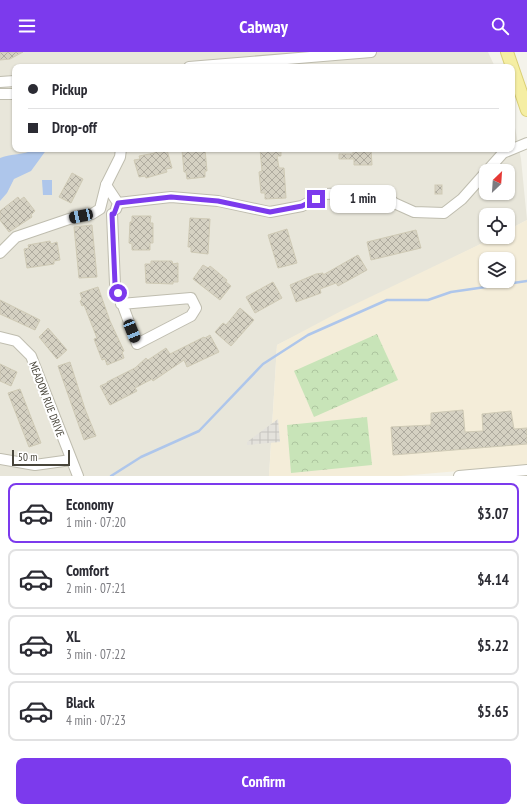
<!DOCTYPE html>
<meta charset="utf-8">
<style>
body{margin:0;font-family:"PT Sans Narrow",sans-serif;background:#f2f2f3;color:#2b2b33;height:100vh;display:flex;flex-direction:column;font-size:15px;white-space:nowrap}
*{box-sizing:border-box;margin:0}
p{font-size:13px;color:#7c7c81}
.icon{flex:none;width:22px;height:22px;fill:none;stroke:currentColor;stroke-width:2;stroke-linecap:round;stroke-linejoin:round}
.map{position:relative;height:424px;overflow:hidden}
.drawer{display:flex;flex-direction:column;background:#fff;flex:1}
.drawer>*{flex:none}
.guide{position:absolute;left:12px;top:12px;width:503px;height:88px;border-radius:8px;box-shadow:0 1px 3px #0004;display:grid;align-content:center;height:88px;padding:0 16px;background:#fff}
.needle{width:26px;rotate:25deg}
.buttons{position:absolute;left:479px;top:112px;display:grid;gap:8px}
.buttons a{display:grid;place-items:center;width:36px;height:36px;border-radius:8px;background:#fff;box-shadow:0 1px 3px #0004;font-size:20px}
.scale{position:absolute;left:12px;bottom:10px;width:58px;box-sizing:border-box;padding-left:4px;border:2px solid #48453a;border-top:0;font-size:11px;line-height:14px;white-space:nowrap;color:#48453a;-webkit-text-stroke:3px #fff;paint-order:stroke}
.end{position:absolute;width:18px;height:18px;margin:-9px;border:5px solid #7c3aed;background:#fff;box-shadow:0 0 0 2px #fff}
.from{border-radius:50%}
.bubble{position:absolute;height:28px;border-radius:8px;background:#fff;box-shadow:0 1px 3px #0004;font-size:13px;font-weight:700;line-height:28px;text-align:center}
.car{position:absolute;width:12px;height:24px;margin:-12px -6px;border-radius:5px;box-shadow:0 0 3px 1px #0007;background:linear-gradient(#222 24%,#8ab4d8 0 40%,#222 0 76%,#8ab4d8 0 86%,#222 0)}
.guide b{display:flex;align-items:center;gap:14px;height:38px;font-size:15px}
.guide b+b{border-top:1px solid #e1e1e2}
.guide i{width:10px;height:10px;background:#2b2b33}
ul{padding:7px 0 0;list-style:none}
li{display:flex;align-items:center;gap:12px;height:60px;margin:0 8px 6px;padding:0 8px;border:2px solid #e1e1e2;border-radius:8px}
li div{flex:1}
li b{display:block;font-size:15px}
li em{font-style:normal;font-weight:700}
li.on{border-color:#7c3aed}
li>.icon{width:36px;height:36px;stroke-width:1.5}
.action{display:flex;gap:8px;margin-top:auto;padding:8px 16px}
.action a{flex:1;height:46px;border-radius:8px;background:#7c3aed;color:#fff;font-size:16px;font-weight:700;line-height:46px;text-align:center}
header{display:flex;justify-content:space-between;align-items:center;height:52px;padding:0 16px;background:#7c3aed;color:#fff;font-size:18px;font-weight:700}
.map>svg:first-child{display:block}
.residential{fill:#e8e6da;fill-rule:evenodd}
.commercial{fill:#f4edd9;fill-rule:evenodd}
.industrial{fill:url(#industrial-grid)}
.park{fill:url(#park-crowns)}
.water{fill:#aec6eb}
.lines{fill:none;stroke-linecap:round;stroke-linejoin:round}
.stream{stroke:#aec6eb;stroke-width:2.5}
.building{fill:url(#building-cross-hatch);stroke:#cfcab5}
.minor-casing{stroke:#bfbdaf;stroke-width:12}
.major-casing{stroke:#dacf74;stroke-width:14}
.minor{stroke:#fff;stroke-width:10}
.major{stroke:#f5eea3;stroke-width:12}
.route{stroke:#7c3aed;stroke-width:5}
.labels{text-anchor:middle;stroke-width:4;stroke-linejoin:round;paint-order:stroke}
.street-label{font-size:11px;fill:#48453a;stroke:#fff}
</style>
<header><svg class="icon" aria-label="menu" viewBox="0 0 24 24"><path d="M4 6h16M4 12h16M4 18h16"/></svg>Cabway<svg class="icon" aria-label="search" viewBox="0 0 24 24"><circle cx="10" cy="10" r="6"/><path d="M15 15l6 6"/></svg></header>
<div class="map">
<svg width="527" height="424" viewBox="0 0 527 424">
<defs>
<pattern id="industrial-grid" width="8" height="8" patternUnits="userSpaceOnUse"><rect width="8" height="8" fill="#e4e2dc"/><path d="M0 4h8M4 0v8" fill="none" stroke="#c5c3be"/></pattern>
<pattern id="park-crowns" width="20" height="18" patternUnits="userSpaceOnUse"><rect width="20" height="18" fill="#c8e4b8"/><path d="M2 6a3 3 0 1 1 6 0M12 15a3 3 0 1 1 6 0" fill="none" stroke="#adc59f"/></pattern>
<pattern id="building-cross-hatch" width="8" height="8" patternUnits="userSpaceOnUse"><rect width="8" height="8" fill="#d5d1c2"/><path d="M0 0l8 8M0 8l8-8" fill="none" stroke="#afab9f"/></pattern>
</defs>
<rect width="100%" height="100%" fill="#f4f3eb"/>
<path class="residential" d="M0 0H488L495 15H15V97H512V60L521 107 527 168 508 178V163H486V185H495L277 293 269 424H0ZM486 119H508V141H486Z"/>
<path class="commercial" d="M527 168V413L401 424H269L277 293 343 258 495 185H508V178ZM486 207H508V229H486Z"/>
<polygon class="industrial" points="278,367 280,390 247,393 247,390"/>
<g class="park">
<polygon points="377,282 398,328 314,365 294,319"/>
<polygon points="367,365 372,413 291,421 287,373"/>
</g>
<g class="water">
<path d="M34 97H47L31 119 14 127 7 141 0 149V106C12 101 23 104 34 97Z"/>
<polygon points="42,128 52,128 52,143 43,143"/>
</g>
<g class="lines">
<polyline class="stream" points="111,424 141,405 199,379 263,312 308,283 387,248 428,248 451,240 527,229"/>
</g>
<g class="building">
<polygon points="0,0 23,0 10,7 0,8"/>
<polygon points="160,97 161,100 167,98 172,116 166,117 167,120 146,126 145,124 139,125 134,108 140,107 139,104 155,101 155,99"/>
<polygon points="184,97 205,97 207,119 205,119 205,125 187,127 186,120 184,120 182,98"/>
<polygon points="260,97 281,97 281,104 277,104 279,116 284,116 286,146 265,147 265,141 261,141 259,120 262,119"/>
<polygon points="353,97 371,97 372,113 354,113 354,107 339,107 339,102 353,102"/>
<polygon points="72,121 83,127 71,151 59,145"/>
<rect x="435" y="133" width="7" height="9"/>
<polygon points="18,145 20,148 24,145 35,159 31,163 32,165 9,180 0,168 0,159"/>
<polygon points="132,164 151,164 150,171 153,171 153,191 150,191 150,198 132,198 132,192 129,191 130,170 132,170"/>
<polygon points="190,166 210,167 208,202 191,200 191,195 188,195"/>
<polygon points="92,173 97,225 79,226 74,175"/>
<polygon points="287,177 297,211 278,216 268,183"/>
<polygon points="416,178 421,196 371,208 367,190"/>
<polygon points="50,189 51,192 57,190 60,208 54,209 54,212 27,216 24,197 29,196 28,193"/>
<polygon points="358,203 367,218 338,234 336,231 320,237 321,241 296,250 290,233 316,222 323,221 323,223"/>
<polygon points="151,209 172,209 173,212 178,211 178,230 173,230 173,232 146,231 145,212 151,212"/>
<polygon points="203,213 208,216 210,214 215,218 227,228 226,230 231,234 220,248 193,227"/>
<polygon points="273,230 282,246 255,261 246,245"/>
<polygon points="98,235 110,269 124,299 122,300 124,306 107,313 105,307 102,308 94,287 97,286 95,281 84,253 82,254 80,249 82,247 80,241"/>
<polygon points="0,248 40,268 35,278 0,262"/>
<polygon points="240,256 254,268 231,294 215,280 223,271 226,273"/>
<polygon points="48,276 67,298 57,307 39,285"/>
<polygon points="210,283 219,300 187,315 184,308 153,329 152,327 135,336 137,339 110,353 100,334 107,331 107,330 135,316 146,306 148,308 166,296 170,302 204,285 205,286"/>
<polygon points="70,310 85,357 96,384 84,388 58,314"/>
<polygon points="0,312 17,320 11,334 0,329"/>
<polygon points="20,337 41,391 29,395 8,341"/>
<polygon points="463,358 465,380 483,379 482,362 511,359 514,377 527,376 527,392 393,403 391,375 431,373 431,361"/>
</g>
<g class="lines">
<defs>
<g id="minor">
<polyline points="189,15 371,0"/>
<polyline points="0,30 15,29"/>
<polyline points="0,42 15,42"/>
<polyline points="487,119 503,101 527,91"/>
<polyline points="106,133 118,151 116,157"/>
<polyline points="118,151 171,145 218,149 270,160 302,154 324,142 382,140 394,151 414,160 444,161 462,147 486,120"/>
<polyline points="112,162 115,232 137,292 191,264 196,256 191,246 121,252"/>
<polyline points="0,201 16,185 69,167 92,162 100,157 106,133 120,105 121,97"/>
<polyline points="0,285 16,289 31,304 78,424"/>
<polyline points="0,407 35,413 71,408"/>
<polyline points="459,424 527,418"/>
</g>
<polyline id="major" points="507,0 527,58"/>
</defs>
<use href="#minor" class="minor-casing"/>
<use href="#major" class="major-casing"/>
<use href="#minor" class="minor"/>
<use href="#major" class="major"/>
</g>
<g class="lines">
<polyline class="route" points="118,241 115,232 112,162 114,162 118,151 171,145 218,149 270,160 302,154 316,147"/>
</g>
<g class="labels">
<g class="street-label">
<text transform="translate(47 347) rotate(69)" y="4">MEADOW RUE DRIVE</text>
</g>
</g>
</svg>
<div class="buttons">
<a><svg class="needle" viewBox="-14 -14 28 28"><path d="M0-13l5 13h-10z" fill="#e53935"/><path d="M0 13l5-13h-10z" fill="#7c7c81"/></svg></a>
<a><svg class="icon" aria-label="locate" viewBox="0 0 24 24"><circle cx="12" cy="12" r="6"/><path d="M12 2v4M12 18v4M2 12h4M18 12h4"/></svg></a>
<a><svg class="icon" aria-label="layers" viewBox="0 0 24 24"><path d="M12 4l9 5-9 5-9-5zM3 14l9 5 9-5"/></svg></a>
</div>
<div class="scale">50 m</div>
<i class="end from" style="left:118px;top:241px"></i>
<i class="end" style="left:316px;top:147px"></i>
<div class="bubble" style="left:330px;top:133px;width:66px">1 min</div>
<i class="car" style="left:81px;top:164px;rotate:258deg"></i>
<i class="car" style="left:132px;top:279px;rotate:158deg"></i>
<div class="guide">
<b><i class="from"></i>Pickup</b>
<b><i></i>Drop-off</b>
</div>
</div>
<section class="drawer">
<ul>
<li class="on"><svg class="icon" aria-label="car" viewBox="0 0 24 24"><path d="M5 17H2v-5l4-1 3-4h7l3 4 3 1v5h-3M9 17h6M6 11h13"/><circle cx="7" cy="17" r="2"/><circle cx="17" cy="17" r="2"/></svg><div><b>Economy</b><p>1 min · 07:20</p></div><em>$3.07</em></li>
<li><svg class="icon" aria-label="car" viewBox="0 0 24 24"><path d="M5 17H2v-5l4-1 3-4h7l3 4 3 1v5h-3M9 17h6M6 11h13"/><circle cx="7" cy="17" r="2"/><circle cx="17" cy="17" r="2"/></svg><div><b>Comfort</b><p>2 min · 07:21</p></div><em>$4.14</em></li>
<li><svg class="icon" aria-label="car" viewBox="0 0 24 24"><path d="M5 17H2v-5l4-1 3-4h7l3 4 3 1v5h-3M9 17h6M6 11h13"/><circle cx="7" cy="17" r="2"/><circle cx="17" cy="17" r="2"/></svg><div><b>XL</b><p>3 min · 07:22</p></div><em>$5.22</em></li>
<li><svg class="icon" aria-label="car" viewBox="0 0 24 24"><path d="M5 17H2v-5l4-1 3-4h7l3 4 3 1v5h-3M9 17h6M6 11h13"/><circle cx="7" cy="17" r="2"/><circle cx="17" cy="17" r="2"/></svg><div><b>Black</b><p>4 min · 07:23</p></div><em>$5.65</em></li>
</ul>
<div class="action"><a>Confirm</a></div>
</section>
